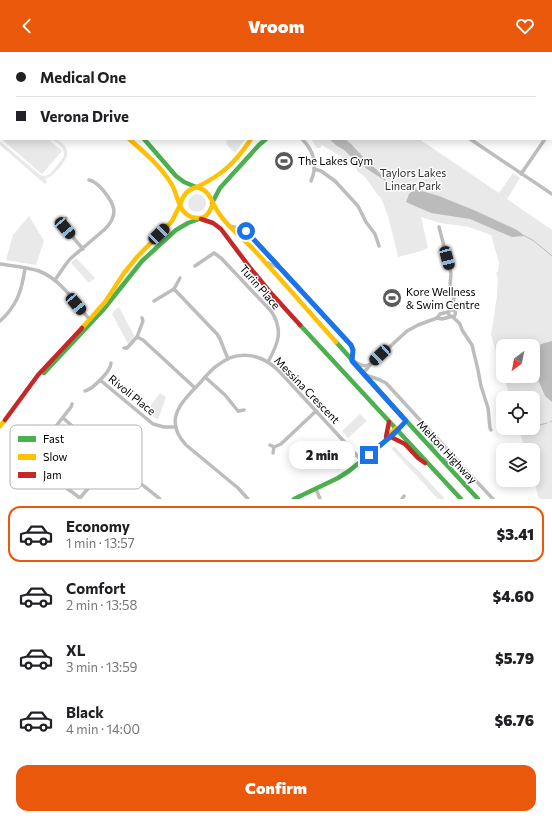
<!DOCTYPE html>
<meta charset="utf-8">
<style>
body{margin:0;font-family:Commissioner,sans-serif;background:#f2f2f2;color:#202124;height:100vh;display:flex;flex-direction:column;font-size:15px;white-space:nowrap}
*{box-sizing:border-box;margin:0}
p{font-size:13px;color:#757577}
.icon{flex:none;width:22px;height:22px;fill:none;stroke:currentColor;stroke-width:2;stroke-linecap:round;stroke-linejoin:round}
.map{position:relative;height:447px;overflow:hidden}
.sheet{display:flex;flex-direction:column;background:#fff;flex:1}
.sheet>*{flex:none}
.top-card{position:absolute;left:0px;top:0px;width:552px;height:88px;box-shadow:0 2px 10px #0003;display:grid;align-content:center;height:88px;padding:0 16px;background:#fff}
.needle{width:26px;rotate:212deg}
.buttons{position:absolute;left:496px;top:287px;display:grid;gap:8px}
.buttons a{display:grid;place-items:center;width:44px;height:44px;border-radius:8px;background:#fff;box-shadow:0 2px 10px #0003;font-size:20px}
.end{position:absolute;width:18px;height:18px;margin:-9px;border:5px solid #1a73e8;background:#fff;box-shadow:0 0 0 2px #fff}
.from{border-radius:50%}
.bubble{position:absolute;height:28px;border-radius:12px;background:#fff;box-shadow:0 2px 10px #0003;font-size:13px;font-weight:800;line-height:28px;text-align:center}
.car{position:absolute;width:12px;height:24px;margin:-12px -6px;border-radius:5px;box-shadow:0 0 3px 1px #0007;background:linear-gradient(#222 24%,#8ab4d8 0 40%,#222 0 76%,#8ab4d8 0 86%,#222 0)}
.top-card b{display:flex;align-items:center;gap:14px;height:38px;font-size:15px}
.top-card b+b{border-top:1px solid #e0e0e0}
.top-card i{width:10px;height:10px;background:#202124}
ul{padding:7px 0 0;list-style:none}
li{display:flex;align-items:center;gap:12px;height:56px;margin:0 8px 6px;padding:0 8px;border:2px solid transparent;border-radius:12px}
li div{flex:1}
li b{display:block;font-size:15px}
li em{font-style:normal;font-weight:800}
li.selected{border-color:#ea580c}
li>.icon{width:36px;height:36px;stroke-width:1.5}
.cta{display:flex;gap:8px;margin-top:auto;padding:8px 16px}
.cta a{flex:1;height:46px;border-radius:12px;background:#ea580c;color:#fff;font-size:16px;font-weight:800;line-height:46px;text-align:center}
header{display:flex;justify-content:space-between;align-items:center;height:52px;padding:0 16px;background:#ea580c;color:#fff;font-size:18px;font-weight:800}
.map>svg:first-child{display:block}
.green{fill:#e9e9e9}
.water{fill:#bbb}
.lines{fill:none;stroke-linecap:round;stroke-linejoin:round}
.stream{stroke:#bbb;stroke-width:1}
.street{stroke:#bdbdbd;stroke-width:3.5}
.fast{stroke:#4caf50;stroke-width:4.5}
.slow{stroke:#ffc107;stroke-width:4.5}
.jam{stroke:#c62828;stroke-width:4.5}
.route{stroke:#1a73e8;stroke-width:5}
.labels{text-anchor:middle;stroke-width:3;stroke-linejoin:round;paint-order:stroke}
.poi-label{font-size:11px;fill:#000;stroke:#fff;text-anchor:start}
.park-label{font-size:11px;fill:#2e2e2e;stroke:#fff}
.street-label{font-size:11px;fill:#000;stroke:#fff}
.key{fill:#fff;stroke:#b2b2b2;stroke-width:1}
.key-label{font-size:11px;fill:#000}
</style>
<header><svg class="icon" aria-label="back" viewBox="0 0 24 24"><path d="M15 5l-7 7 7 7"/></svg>Vroom<svg class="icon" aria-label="heart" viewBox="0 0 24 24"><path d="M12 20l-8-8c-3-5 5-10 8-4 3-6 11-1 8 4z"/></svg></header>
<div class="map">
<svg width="552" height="447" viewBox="0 0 552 447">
<rect width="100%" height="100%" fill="#fff"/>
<g class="green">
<polygon points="1,87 48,87 62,99 42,122"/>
<path d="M52 87H56C60 90 66 93 67 98 70 107 53 125 45 127L47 129 45 132 0 93V89L40 123 44 124 50 122 63 106C67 97 58 92 52 87Z"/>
<polygon points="225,87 245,87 235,101 226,92 227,89"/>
<polygon points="311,87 422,87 422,89 499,141 513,121 520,126 507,147 552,178 552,447 539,447 533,425 533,398 525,398 519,376 533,376 533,346 510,346 504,324 533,324 533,294 503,294 503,322 491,283 497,244 498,227 496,220 498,220 499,211 491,183 469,175 440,171 421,165 428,196 421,199 398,205 397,205 398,204 388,164 381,146 377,142 365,125 357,119 357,117 347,108 341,105 340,104 322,93 320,96 317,96"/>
<circle cx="197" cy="151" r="9"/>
<polygon points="29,164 44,189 36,213 6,208 13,183"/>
<polygon points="76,206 95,226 89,231 71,211"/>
<polygon points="119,255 135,285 128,292 112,262 114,259"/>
<polygon points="160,341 166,345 158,368 146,360"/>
<polygon points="360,362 367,369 348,386 342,379"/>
<polygon points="395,395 404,405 419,419 445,447 438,447 391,396"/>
</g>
<g class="water">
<polygon points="329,87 345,87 351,92 364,106 379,120 387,130 358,111 344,98 337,94"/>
<polygon points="415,137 439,144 476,159 517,178 525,184 512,185 470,167 431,161 406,150 409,142"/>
<polygon points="552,289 552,350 545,344 539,330 535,315 537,309 536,303 539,295 541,292"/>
</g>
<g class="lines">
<g class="stream">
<polyline points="525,184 534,189 552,204"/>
<polyline points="550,370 552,369"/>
<polyline points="533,375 547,371"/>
<polyline points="527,377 530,376"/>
</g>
<g class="street">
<polyline points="432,0 433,1"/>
<polyline points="534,0 534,1"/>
<polyline points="456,1 457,0"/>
<polyline points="551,17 552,18"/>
<path d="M302 87C314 99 318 113 311 129"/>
<polyline points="470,87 552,142"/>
<polyline points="314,117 321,119 335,129 358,154 366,170 375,182 379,194"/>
<polyline points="521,122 545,87"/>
<polyline points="57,168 65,176 83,197"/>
<polyline points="62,172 66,166"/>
<polyline points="229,174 240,176 246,179 278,212 279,216"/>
<polyline points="439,175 451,221 450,234 454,246 452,258"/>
<path d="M268 211 277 215 283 218 350 292 353 298 352 309C361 312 363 317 372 311"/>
<path d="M0 212C13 214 27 215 39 219 62 228 75 251 90 268"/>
<path d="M195 214 214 201 221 206 271 259C284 278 278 292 268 310"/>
<path d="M55 228 66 212 70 207 105 177C120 162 114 151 102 137 98 133 95 129 89 128"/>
<polyline points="174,237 217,282 220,287 228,307"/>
<polyline points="154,249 174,237 180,226"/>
<circle cx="452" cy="261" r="3.5"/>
<polyline points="453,265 460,272 462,278 472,293 478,318 481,334 488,356 490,376 491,378"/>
<polyline points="437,266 442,267 450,265"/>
<path d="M0 269C17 254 22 238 25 216"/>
<polyline points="137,285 143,288 195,336"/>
<polyline points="124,296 127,296 137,285 143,269 142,266"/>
<polyline points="363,321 372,311 407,279 418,273 437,266 440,262 448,260"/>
<polyline points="366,323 380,328 386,331 431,380 432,384 433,398"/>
<polyline points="205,325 225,343 238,359"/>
<polyline points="100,328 153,372 164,375 176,375"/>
<path d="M85 339C93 337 111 319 111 311"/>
<polyline points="238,359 244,358"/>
<polyline points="63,366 91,390 97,402 104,424"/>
<polyline points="50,380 53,378 71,355 72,352"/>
<polyline points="432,381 459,410 460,413"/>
<polyline points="270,393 274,395 273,401"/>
<polyline points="274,395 281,392 316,359"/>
<polyline points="443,407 458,412 462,414 493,447"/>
<polyline points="38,415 80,446"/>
<path d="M30 424C38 420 42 406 42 398"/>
<polyline points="316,437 320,447"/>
<path d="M79 447C84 442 88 435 94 431 120 410 139 430 160 447"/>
<path d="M248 447 238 436 186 393C163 368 181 351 198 333 205 326 210 318 218 313 238 297 262 302 279 319L362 409"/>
<polyline points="402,447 404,444"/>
</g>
<g class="fast">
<polyline points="74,0 75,1"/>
<polyline points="297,0 297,1"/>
<polyline points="305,1 306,0"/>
<polyline points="144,87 176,124 184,130 196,135"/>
<polyline points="212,151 220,136 259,93 266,87"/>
<polyline points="300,273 461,447"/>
<polyline points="336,290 400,362 478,447"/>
<polyline points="44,321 103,258 142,209 176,178 188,171 199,167"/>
<polyline points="294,447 338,426 349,419 398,379"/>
</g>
<g class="slow">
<polyline points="0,10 1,10"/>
<polyline points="0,26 1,26"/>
<path d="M129 87C142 98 156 110 166 124 169 128 172 132 174 137 179 150 181 165 197 166 207 167 210 159 213 151 209 142 206 138 197 135 187 138 183 143 180 153"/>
<path d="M197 135C222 123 236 110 251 87"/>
<path d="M213 151C222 170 238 182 253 197 281 227 308 259 336 290"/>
<polyline points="82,276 105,250 124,221 137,205 172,169 180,153"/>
<polyline points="0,374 5,368"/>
<polyline points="386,386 396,376"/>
</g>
<g class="jam">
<polyline points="201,167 213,171 221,177 251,217 270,240 300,273"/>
<polyline points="5,368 38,323 82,276"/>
<polyline points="386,385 389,370"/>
<polyline points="391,385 405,392 418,406 425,411"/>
</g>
</g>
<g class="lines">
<path class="route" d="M246 179 351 293 353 298 352 309 406 369C395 382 382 391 369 403"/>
</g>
<defs>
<symbol id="stadium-disc" viewBox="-11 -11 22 22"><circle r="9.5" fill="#595959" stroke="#fff"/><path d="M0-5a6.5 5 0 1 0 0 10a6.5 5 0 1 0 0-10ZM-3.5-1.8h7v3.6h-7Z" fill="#fff"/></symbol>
</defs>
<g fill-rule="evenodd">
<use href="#stadium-disc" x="273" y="98" width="22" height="22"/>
<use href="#stadium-disc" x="381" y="235" width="22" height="22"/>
</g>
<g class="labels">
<g class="poi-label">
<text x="298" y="113">The Lakes Gym</text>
<text x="406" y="244">Kore Wellness<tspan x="406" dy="13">&amp; Swim Centre</tspan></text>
</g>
<g class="park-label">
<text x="413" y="125">Taylors Lakes<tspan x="413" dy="13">Linear Park</tspan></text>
</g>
<g class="street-label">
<text transform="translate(260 235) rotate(49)" y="4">Turin Place</text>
<text transform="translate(307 338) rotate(46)" y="4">Messina Crescent</text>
<text transform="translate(132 343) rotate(39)" y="4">Rivoli Place</text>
<text transform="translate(447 400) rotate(47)" y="4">Melton Highway</text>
</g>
</g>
<rect x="10" y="373" width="132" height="64" rx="6" class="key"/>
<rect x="18" y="384" width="18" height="6" fill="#4caf50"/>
<rect x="18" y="402" width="18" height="6" fill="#ffc107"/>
<rect x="18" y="420" width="18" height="6" fill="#c62828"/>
<g class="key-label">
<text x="43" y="391">Fast</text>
<text x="43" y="409">Slow</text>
<text x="43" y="427">Jam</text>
</g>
</svg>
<div class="buttons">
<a><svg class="needle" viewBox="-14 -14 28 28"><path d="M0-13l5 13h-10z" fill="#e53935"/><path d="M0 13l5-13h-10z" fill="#757577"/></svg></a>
<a><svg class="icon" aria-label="locate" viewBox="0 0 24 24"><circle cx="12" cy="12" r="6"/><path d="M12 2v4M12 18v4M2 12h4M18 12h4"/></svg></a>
<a><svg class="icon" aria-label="layers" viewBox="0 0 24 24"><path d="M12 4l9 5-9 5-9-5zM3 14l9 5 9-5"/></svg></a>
</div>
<i class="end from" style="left:246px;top:179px"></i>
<i class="end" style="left:369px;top:403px"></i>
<div class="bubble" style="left:289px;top:389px;width:66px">2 min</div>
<i class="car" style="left:65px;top:176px;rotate:140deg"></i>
<i class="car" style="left:159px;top:182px;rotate:46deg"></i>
<i class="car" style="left:447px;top:206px;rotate:165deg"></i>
<i class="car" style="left:76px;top:252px;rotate:140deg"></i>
<i class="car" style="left:380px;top:303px;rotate:227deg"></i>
<div class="top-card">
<b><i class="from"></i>Medical One</b>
<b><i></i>Verona Drive</b>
</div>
</div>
<section class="sheet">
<ul>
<li class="selected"><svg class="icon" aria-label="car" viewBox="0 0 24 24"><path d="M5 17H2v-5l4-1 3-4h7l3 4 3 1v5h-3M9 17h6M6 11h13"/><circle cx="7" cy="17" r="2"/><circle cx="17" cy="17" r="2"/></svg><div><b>Economy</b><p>1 min · 13:57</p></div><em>$3.41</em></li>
<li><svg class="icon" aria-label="car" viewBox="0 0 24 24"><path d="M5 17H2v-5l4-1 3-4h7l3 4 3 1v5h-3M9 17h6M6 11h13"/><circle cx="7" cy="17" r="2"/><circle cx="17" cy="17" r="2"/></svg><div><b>Comfort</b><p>2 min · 13:58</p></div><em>$4.60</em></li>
<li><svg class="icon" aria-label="car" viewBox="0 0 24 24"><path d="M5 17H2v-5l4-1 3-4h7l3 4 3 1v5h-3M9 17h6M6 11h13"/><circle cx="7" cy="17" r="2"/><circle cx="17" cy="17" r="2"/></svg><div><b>XL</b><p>3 min · 13:59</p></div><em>$5.79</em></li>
<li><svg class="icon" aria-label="car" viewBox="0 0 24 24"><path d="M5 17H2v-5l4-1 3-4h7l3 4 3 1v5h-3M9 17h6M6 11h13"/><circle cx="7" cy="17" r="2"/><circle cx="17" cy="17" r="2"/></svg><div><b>Black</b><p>4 min · 14:00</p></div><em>$6.76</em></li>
</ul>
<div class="cta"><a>Confirm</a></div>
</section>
